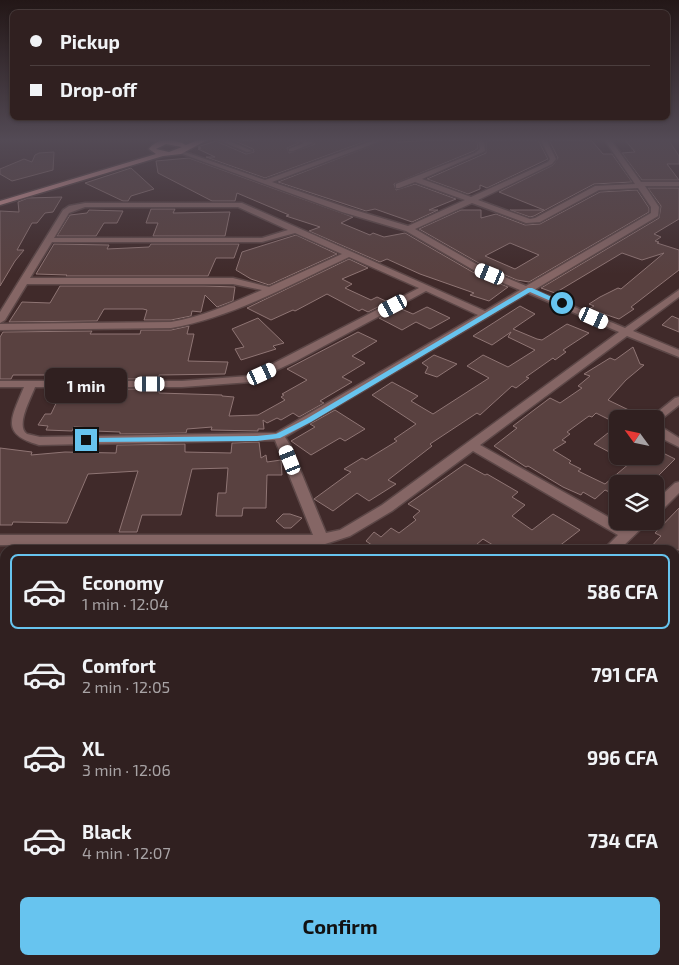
<!DOCTYPE html>
<meta charset="utf-8">
<style>
body{margin:0;font-family:"Exo 2",sans-serif;background:#3c2d2d;color:#f1f3f6;height:100vh;display:flex;flex-direction:column;font-size:19px;white-space:nowrap}
*{box-sizing:border-box;margin:0}
p{font-size:16px;color:#a8a3a5}
.icon{flex:none;width:28px;height:28px;fill:none;stroke:currentColor;stroke-width:2;stroke-linecap:round;stroke-linejoin:round}
.map{position:relative;flex:1;overflow:hidden}
.drawer{position:absolute;left:0px;top:545px;width:680px;height:420px;display:flex;flex-direction:column;background:#302020;border-radius:15px 15px 0 0;box-shadow:0 1px 4px #0004,0 0 0 1px #4b3e3e}
.drawer>*{flex:none}
.hud{position:absolute;left:10px;top:10px;width:660px;height:110px;border-radius:8px;box-shadow:0 1px 4px #0004,0 0 0 1px #4b3e3e;display:grid;align-content:center;height:110px;padding:0 20px;background:#302020}
.needle{width:32px;rotate:303deg}
.buttons{position:absolute;left:609px;top:410px;display:grid;gap:10px}
.buttons a{display:grid;place-items:center;width:55px;height:55px;border-radius:8px;background:#302020;box-shadow:0 1px 4px #0004,0 0 0 1px #4b3e3e;font-size:25px}
.end{position:absolute;width:22px;height:22px;margin:-11px;border:6px solid #67c4ef;background:#111;box-shadow:0 0 0 2px #111}
.from{border-radius:50%}
.bubble{position:absolute;height:35px;border-radius:8px;background:#302020;box-shadow:0 1px 4px #0004,0 0 0 1px #4b3e3e;font-size:16px;font-weight:700;line-height:35px;text-align:center}
.car{position:absolute;width:15px;height:30px;margin:-15px -8px;border-radius:6px;box-shadow:0 0 4px 1px #0007;background:linear-gradient(#fff 24%,#345 0 40%,#fff 0 76%,#345 0 86%,#fff 0)}
.hud b{display:flex;align-items:center;gap:18px;height:48px;font-size:19px}
.hud b+b{border-top:1px solid #4b3e3e}
.hud i{width:12px;height:12px;background:#f1f3f6}
ul{padding:9px 0 0;list-style:none}
li{display:flex;align-items:center;gap:15px;height:75px;margin:0 10px 8px;padding:0 10px;border:2px solid transparent;border-radius:8px}
li div{flex:1}
li b{display:block;font-size:19px}
li em{font-style:normal;font-weight:700}
li.active{border-color:#67c4ef}
li>.icon{width:45px;height:45px;stroke-width:1.5}
.action{display:flex;gap:10px;margin-top:auto;padding:10px 20px}
.action a{flex:1;height:58px;border-radius:8px;background:#67c4ef;color:#111;font-size:20px;font-weight:700;line-height:58px;text-align:center}
.map>svg:first-child{display:block}
.building{fill:#594140;stroke:#8f7574;fill-rule:evenodd}
.lines{fill:none;stroke-linecap:round;stroke-linejoin:round}
.minor-casing{stroke:#5c4747;stroke-width:3}
.major-casing{stroke:#5c4747;stroke-width:3}
.minor{fill:#856665;fill-rule:evenodd}
.major{fill:#d89998;fill-rule:evenodd}
.route{fill:#67c4ef}
</style>
<div class="map">
<svg width="679" height="965" viewBox="0 0 679 965">
<rect width="100%" height="100%" fill="#402a2a"/>
<g class="building">
<polygon points="230,139 251,141 258,139 293,139 299,143 287,148 289,153 315,144 309,139 372,139 265,178 206,157 215,157 198,149 201,148 198,147 200,146 216,141 246,154 254,152 253,149"/>
<polygon points="388,139 397,139 397,142 445,140 477,141 478,148 474,151 394,184 396,190 415,184 456,199 429,210 438,210 412,222 375,209 366,211 278,182"/>
<polygon points="624,139 668,139 679,156 679,164 667,164 679,180 642,180 622,153 635,152"/>
<polygon points="509,140 538,140 548,159 487,188 480,185 480,189 468,194 427,179 486,153 486,141"/>
<polygon points="549,140 592,141 603,154 612,154 632,182 594,184 534,216 530,217 510,210 544,210 499,192 553,165 558,158"/>
<polygon points="54,152 53,170 12,181 0,174 0,169 24,159 32,162 35,155 39,153"/>
<polygon points="189,158 353,217 341,223 370,235 373,233 384,237 405,233 476,274 508,287 489,301 470,295 474,293 420,274 387,259 380,262 309,231 320,227 286,216 289,215 237,193 235,201 212,201 158,173 156,161"/>
<polygon points="131,168 154,189 131,196 128,201 123,201 85,183"/>
<polygon points="648,188 679,188 679,219 654,234 661,237 655,241 659,242 657,243 679,250 679,270 631,307 634,309 619,319 589,309 594,306 589,304 600,297 618,288 621,289 664,253 642,260 622,253 555,293 541,288 659,218 661,206"/>
<path d="M637 190 649 208V212L529 282 517 280 484 266 419 229 461 210H481V218L496 214 525 225 540 224 600 192ZM510 243 539 255 515 269 485 256Z"/>
<polygon points="62,197 53,212 45,213 37,223 32,223 17,250 24,250 15,261 0,286 0,211 19,212 18,202 28,198"/>
<polygon points="151,209 175,209 173,213 230,212 225,236 153,236 158,223 146,223"/>
<polygon points="89,210 123,211 117,223 104,223 96,236 57,236 70,215 87,213"/>
<polygon points="296,235 337,254 269,285 251,279 236,270 242,252"/>
<polygon points="54,244 109,245 107,249 149,247 151,244 239,244 234,258 216,258 208,276 66,276 67,275 36,274"/>
<polygon points="349,259 368,268 342,279 352,284 345,288 371,300 377,297 388,302 368,312 362,309 359,311 327,294 295,311 293,310 271,320 247,308"/>
<polygon points="60,286 204,286 235,287 233,301 217,307 205,295 201,312 192,311 191,316 171,320 144,320 147,310 143,309 104,309 97,321 9,322 22,302 50,303"/>
<polygon points="520,306 535,314 513,329 537,339 542,340 567,324 589,333 563,350 566,352 555,360 553,358 526,377 529,378 516,388 512,386 480,415 477,413 430,444 432,446 388,480 396,484 369,501 357,493 333,511 314,499 351,472 344,469 362,458 366,460 397,441 394,439 416,424 372,395 392,382 418,396 411,401 433,414 489,378 467,366 483,355 508,367 535,350 508,337 511,332 492,345 473,336"/>
<polygon points="427,307 450,318 430,329 416,322 402,330 379,318 399,308 413,314"/>
<polygon points="672,316 679,319 679,332 662,325"/>
<polygon points="258,318 284,343 273,346 276,349 241,360 235,349 244,347 232,329"/>
<polygon points="189,326 187,334 194,334 188,361 228,362 225,374 159,375 159,379 94,379 94,378 69,377 70,375 13,375 11,379 0,379 0,337 3,332 92,331 90,334 140,334 141,330 171,330"/>
<polygon points="358,332 377,341 352,356 365,363 342,377 352,382 320,401 324,403 299,417 293,413 281,420 277,418 267,423 263,420 264,429 258,429 258,431 211,430 212,427 187,429 186,433 120,434 120,432 94,431 95,428 74,427 72,431 46,430 48,426 38,425 45,414 51,414 60,395 94,394 94,389 159,389 159,393 222,395 222,396 234,397 229,416 258,415 285,400 281,397 284,395 282,394 307,380 287,369"/>
<polygon points="633,347 640,364 644,365 626,380 608,400 633,412 624,419 618,419 618,424 596,413 592,417 589,416 567,432 570,434 562,440 566,442 553,450 571,461 569,463 581,469 578,471 605,484 630,463 594,444 618,425 618,456 655,456 655,449 675,459 650,484 618,484 618,496 605,490 595,499 583,492 581,495 563,487 528,466 526,467 494,446 517,428 513,426 534,410 550,398 560,403 582,388 578,386 590,376 584,374 610,358 615,360"/>
<polygon points="434,355 439,357 457,364 437,377 425,373 428,367 422,363"/>
<polygon points="335,410 365,429 345,441 340,438 311,455 291,441 315,427 310,424"/>
<polygon points="259,442 261,458 266,455 267,462 281,460 282,475 267,475 266,508 243,508 242,516 216,516 218,493 226,493 228,468 192,469 181,515 142,515 137,532 119,532 138,471 88,474 67,523 13,522 12,525 0,525 0,448 32,452 31,455 65,452 116,453 117,445 185,444 185,452 231,453 232,443"/>
<polygon points="465,464 485,475 487,474 518,492 512,497 525,505 512,516 532,530 553,514 580,530 554,550 501,550 483,539 470,550 379,550 366,541 374,532 381,537 391,528 399,533 416,520 413,517 420,511 408,504"/>
<polygon points="679,508 679,550 648,550 661,536 655,533"/>
<polygon points="283,514 290,514 302,518 291,528 284,528 276,521"/>
</g>
<g class="lines">
<defs>
<g id="minor">
<polygon points="149,139 158,139 165,143 162,145"/>
<polygon points="216,139 225,139 252,151 247,152"/>
<polygon points="295,139 304,139 313,143 293,151 289,151 289,149 304,143"/>
<path d="M377 139H386L272 182 348 208 408 226 465 200 415 182 399 188H396V184L475 153 480 149 478 139H484L485 151 422 179 471 197 548 162 550 159 540 139H546L556 159 552 164 478 200 530 219 535 218 595 186 635 184 604 139H610L641 182H679V186H645L659 207 658 216 534 290 625 328 679 290V297L633 331 679 350V357L627 336 480 445 626 527 632 521H647L646 524 619 550H603L618 535 473 451 392 511 350 536 322 545H0V535H313L275 440 39 445C0 434 11 419 24 387H0V381H182L249 376 419 288 349 257C293 283 232 318 171 328L0 330V324L171 322C204 317 232 303 262 290L233 284H27L5 320 0 323V312L63 210 69 206 85 203H242L485 311 520 290 477 272 406 231 342 212 177 152 182 151 265 180ZM638 188 651 207V213L526 286 483 268 415 229 472 203 526 223 540 222 599 190ZM85 207H238L288 230 262 238H54L69 213ZM295 233 342 254 269 287 233 278H30L52 242H262ZM426 291 478 315 276 433 40 437C36 436 31 435 27 434 15 426 31 398 35 387H182L251 382 296 361ZM528 293 619 332 382 505 340 530 326 533 290 445 285 437Z"/>
<polygon points="679,397 679,405 659,421 655,422 655,419 649,419 675,398"/>
<polygon points="655,423 679,438 679,447 655,435"/>
<polygon points="679,482 679,493 660,512 655,514 655,501 675,483"/>
<rect x="0" y="715" width="5" height="16"/>
<polygon points="679,830 679,853 675,854 675,831"/>
<rect x="0" y="858" width="5" height="20"/>
<rect x="675" y="860" width="4" height="20"/>
<polygon points="12,960 34,960 32,965 9,965"/>
<polygon points="340,960 360,960 361,965 339,965"/>
</g>
<path id="major" d="M200 139H209L181 154 163 156 0 205V201L156 154 149 149C157 137 175 139 186 145ZM166 144 182 147 169 152 156 149Z"/>
</defs>
<use href="#minor" class="minor-casing"/>
<use href="#major" class="major-casing"/>
<use href="#minor" class="minor"/>
<use href="#major" class="major"/>
</g>
<linearGradient id="sky" x2="0" y2="1"><stop stop-color="#231717"/><stop offset="0.51" stop-color="#534a55"/><stop offset="1" stop-color="#534a55" stop-opacity="0"/></linearGradient>
<rect width="679" height="274" fill="url(#sky)"/>
<polygon class="route" points="528,288 532,288 565,303 560,305 530,292 311,422 280,438 257,441 86,442 82,440 86,438 257,436 276,434 306,419"/>
</svg>
<div class="buttons">
<a><svg class="needle" viewBox="-14 -14 28 28"><path d="M0-13l5 13h-10z" fill="#e53935"/><path d="M0 13l5-13h-10z" fill="#a8a3a5"/></svg></a>
<a><svg class="icon" aria-label="layers" viewBox="0 0 24 24"><path d="M12 4l9 5-9 5-9-5zM3 14l9 5 9-5"/></svg></a>
</div>
<i class="end from" style="left:562px;top:303px"></i>
<i class="end" style="left:86px;top:440px"></i>
<div class="bubble" style="left:45px;top:368px;width:82px">1 min</div>
<i class="car" style="left:490px;top:274px;rotate:292deg"></i>
<i class="car" style="left:393px;top:306px;rotate:242deg"></i>
<i class="car" style="left:594px;top:318px;rotate:114deg"></i>
<i class="car" style="left:262px;top:374px;rotate:65deg"></i>
<i class="car" style="left:150px;top:384px;rotate:270deg"></i>
<i class="car" style="left:290px;top:460px;rotate:338deg"></i>
<div class="hud">
<b><i class="from"></i>Pickup</b>
<b><i></i>Drop-off</b>
</div>
<section class="drawer">
<ul>
<li class="active"><svg class="icon" aria-label="car" viewBox="0 0 24 24"><path d="M5 17H2v-5l4-1 3-4h7l3 4 3 1v5h-3M9 17h6M6 11h13"/><circle cx="7" cy="17" r="2"/><circle cx="17" cy="17" r="2"/></svg><div><b>Economy</b><p>1 min · 12:04</p></div><em>586 CFA</em></li>
<li><svg class="icon" aria-label="car" viewBox="0 0 24 24"><path d="M5 17H2v-5l4-1 3-4h7l3 4 3 1v5h-3M9 17h6M6 11h13"/><circle cx="7" cy="17" r="2"/><circle cx="17" cy="17" r="2"/></svg><div><b>Comfort</b><p>2 min · 12:05</p></div><em>791 CFA</em></li>
<li><svg class="icon" aria-label="car" viewBox="0 0 24 24"><path d="M5 17H2v-5l4-1 3-4h7l3 4 3 1v5h-3M9 17h6M6 11h13"/><circle cx="7" cy="17" r="2"/><circle cx="17" cy="17" r="2"/></svg><div><b>XL</b><p>3 min · 12:06</p></div><em>996 CFA</em></li>
<li><svg class="icon" aria-label="car" viewBox="0 0 24 24"><path d="M5 17H2v-5l4-1 3-4h7l3 4 3 1v5h-3M9 17h6M6 11h13"/><circle cx="7" cy="17" r="2"/><circle cx="17" cy="17" r="2"/></svg><div><b>Black</b><p>4 min · 12:07</p></div><em>734 CFA</em></li>
</ul>
<div class="action"><a>Confirm</a></div>
</section>
</div>
